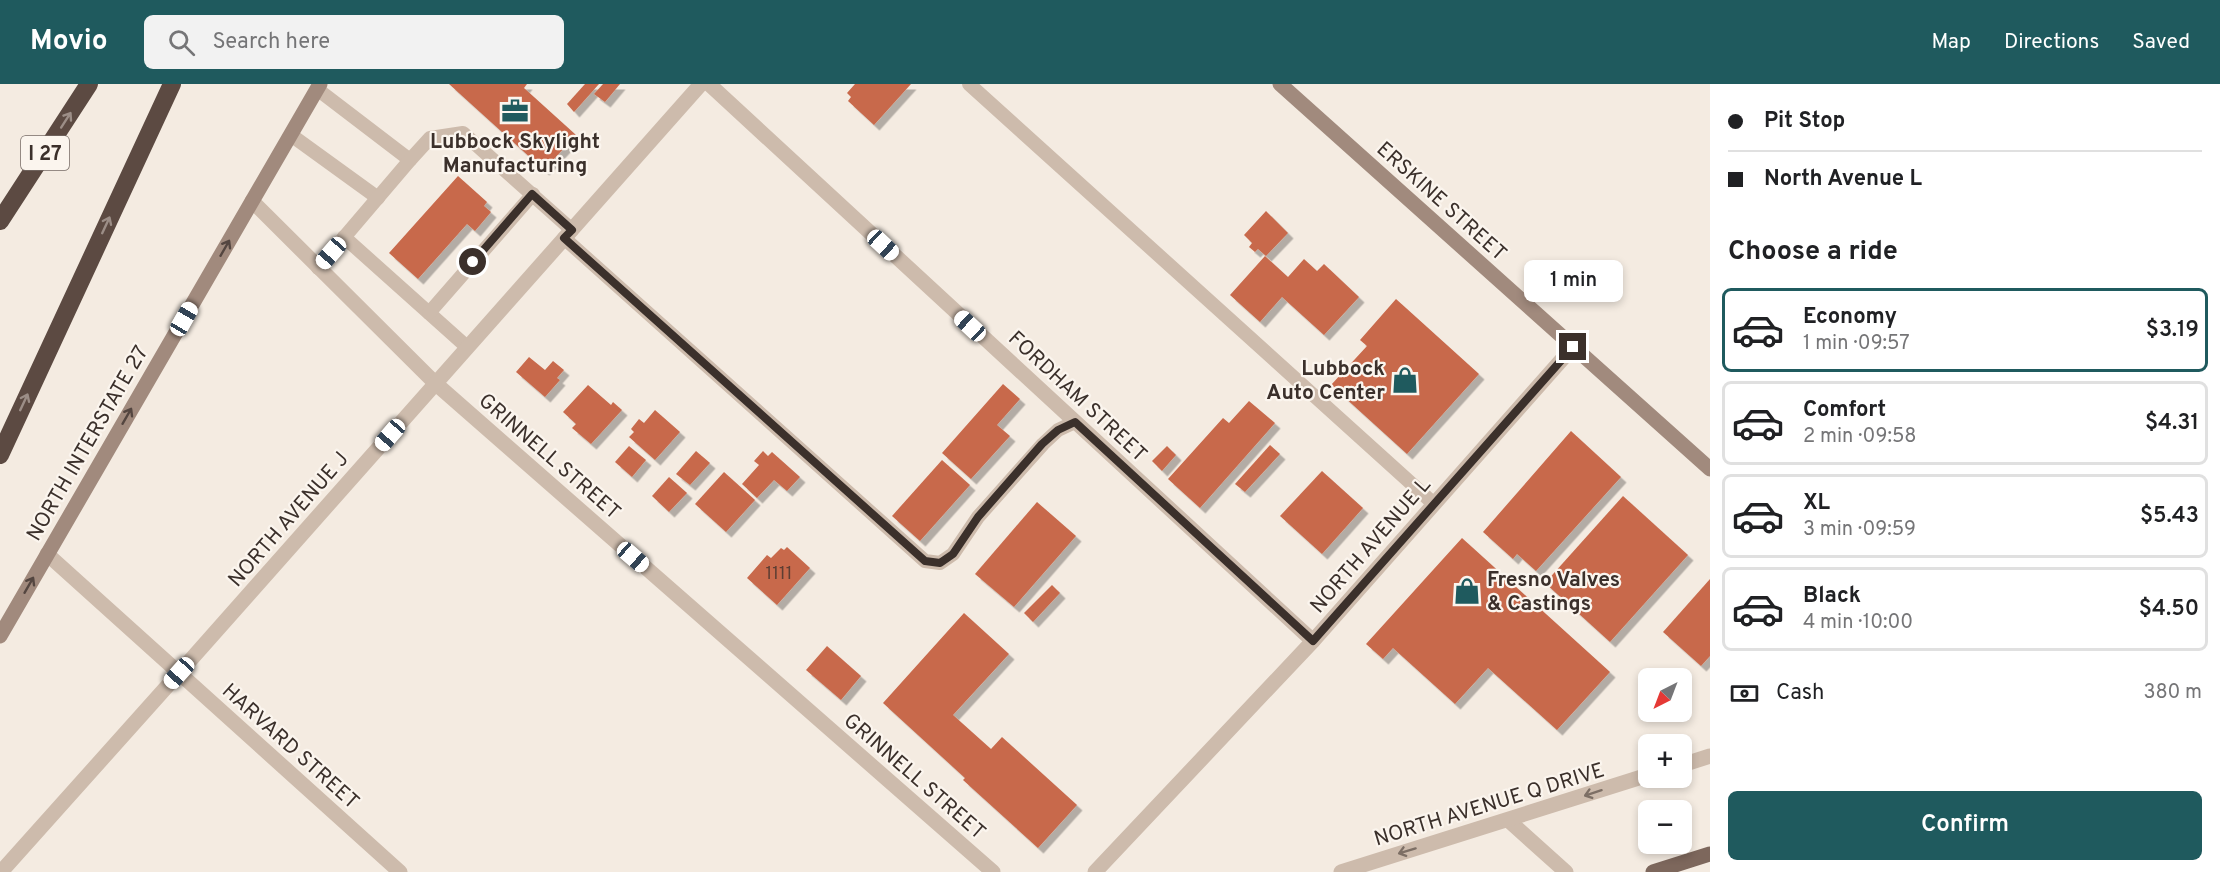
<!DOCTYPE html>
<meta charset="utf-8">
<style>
body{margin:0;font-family:Overpass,sans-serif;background:#f2f2f2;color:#202124;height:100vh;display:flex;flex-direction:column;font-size:22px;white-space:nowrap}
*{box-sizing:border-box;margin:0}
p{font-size:20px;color:#757577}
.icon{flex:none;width:33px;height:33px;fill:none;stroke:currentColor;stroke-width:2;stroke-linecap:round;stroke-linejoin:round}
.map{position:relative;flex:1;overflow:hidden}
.details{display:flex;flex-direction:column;background:#fff;width:510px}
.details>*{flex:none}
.top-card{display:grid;align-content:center;height:132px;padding:0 18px;background:#fff}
.needle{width:39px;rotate:222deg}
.buttons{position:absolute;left:1638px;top:584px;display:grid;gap:12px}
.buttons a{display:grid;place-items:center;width:54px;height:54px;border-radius:9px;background:#fff;box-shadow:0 3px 9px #0003;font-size:30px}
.end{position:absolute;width:27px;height:27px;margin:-14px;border:8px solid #3b302b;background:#fff;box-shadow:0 0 0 3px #fff}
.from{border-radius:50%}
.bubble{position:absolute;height:42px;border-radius:9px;background:#fff;box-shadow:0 3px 9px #0003;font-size:20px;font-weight:600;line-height:42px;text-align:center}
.car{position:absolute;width:18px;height:36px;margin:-18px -9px;border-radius:8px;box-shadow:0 0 4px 2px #0007;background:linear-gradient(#fff 24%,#345 0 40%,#fff 0 76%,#345 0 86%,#fff 0)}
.top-card b{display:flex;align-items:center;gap:21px;height:57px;font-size:22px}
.top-card b+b{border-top:2px solid #e0e0e0}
.top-card i{width:15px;height:15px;background:#202124}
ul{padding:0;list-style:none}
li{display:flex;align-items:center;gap:18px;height:84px;margin:0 12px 9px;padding:0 6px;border:3px solid #e0e0e0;border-radius:9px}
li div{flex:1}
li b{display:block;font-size:22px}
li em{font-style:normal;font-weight:600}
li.active{border-color:#1f5a5e}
li>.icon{width:54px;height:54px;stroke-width:1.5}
h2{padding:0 18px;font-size:27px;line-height:72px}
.pay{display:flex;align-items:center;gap:15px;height:66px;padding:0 18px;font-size:22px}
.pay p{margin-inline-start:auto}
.button{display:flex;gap:12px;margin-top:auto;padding:12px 18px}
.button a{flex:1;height:69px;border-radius:9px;background:#1f5a5e;color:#fff;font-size:24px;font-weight:600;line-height:69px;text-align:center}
header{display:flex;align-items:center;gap:36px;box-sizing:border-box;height:84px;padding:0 30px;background:#1f5a5e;color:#fff}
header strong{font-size:28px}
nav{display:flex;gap:33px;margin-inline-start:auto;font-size:21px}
.search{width:420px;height:54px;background:#f2f2f2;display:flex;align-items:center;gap:15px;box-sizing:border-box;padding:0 21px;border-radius:9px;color:#757577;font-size:22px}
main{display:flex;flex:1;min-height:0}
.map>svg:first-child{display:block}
.building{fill:#c8694b;filter:url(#shadow)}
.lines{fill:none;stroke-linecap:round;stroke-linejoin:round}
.lane{stroke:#cdbbac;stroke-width:14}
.street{stroke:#cdbbac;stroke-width:15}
.secondary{stroke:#a18a7d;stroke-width:15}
.primary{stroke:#7d675c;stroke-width:15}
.highway{stroke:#5c4a42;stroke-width:18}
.oneway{stroke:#9c8e87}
.oneway2{stroke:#544640}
.oneway3{stroke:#7d6f65}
.route{stroke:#3b302b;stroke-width:8}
.labels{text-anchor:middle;stroke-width:4.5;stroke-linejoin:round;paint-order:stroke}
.number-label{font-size:18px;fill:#5e3e33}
.shield{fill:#fbf5ee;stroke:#756b66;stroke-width:1.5}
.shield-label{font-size:20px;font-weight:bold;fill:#3b302b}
.poi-label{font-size:21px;font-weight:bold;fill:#3b302b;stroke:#fbf5ee}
.street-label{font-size:21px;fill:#3b302b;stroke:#fbf5ee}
</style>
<header>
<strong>Movio</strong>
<div class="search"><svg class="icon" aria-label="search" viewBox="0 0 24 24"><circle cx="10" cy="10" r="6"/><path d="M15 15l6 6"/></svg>Search here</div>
<nav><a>Map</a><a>Directions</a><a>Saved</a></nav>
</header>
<main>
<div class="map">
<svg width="1710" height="788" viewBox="0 0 1710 788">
<defs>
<filter id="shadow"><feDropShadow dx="5.5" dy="5.5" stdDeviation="0" flood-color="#0004"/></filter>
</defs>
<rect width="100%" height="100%" fill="#f4ebe1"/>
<g class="building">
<polygon points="449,0 527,0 524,4 576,51 544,86"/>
<polygon points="585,0 599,0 574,28 567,20"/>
<polygon points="603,0 620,0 605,18 594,10"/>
<polygon points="855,0 911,0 874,41 848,17 851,13 847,9"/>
<polygon points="458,92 487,118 484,122 491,128 475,147 467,140 418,195 389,169"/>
<polygon points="1266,127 1288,149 1266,172 1258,165 1255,168 1249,163 1252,159 1244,151"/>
<polygon points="1265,172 1288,193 1304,175 1317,187 1324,180 1359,213 1324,251 1282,213 1260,238 1230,211"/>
<polygon points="1396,215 1479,290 1407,370 1331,301 1367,262 1360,256"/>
<polygon points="529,273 545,286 553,277 564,286 557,294 560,296 545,313 516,288"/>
<polygon points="1003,300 1020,315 997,341 1010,352 971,395 942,369"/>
<polygon points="588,301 611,321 613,318 622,326 591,360 572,344 576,340 563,328"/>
<polygon points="1249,317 1275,339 1200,424 1168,395 1223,334 1229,339"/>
<polygon points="655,326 680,348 655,376 629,353 634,348 631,345 639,335 644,339"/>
<polygon points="1571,347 1621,393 1536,487 1517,470 1513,475 1483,448"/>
<polygon points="1270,361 1280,370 1245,408 1235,400"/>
<polygon points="629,362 646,376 632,393 615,378"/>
<polygon points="1167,362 1176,371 1162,387 1152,377"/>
<polygon points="696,367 710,379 690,401 676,390"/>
<polygon points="763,367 768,372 772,368 800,393 787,407 774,396 757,414 742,400 759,381 754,377"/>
<polygon points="942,376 970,401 920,457 892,432"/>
<polygon points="1322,387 1363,424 1322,470 1280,432"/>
<polygon points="724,388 755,416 726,448 695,420"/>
<polygon points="669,393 687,409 669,428 652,412"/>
<polygon points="1623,412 1688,471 1610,558 1545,499"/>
<polygon points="1037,418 1076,452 1014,523 975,490"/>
<polygon points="1462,454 1610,588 1557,646 1488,584 1455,620 1393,564 1383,575 1366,560"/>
<polygon points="787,463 810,484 777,521 747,494 767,471 771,474 781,464 784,466"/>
<polygon points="1710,495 1710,572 1701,582 1663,548"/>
<polygon points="1052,501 1060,509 1033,538 1024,529"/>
<polygon points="964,529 1009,570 953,631 991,665 1002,653 1077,721 1038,764 963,696 965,694 883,619"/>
<polygon points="827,562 861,592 841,616 806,586"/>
</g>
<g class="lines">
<g class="lane">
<polyline points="969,0 1434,420"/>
<polyline points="317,5 410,76"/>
<polyline points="291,51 378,114"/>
<polyline points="344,153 467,263"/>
<polyline points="564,154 925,477 940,479 953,470 978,433 1043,360 1058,346 1075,338"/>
<polyline points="318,184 410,76 430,54 463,49 572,146"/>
<polyline points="429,229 533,110"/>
</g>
<g class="street">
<polyline points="709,0 1313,557"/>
<polyline points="252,117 435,299 993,788"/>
<polyline points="47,470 400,788"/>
<polyline points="1682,681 1710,672"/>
<polyline points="1508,736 1566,788"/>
<polyline points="1,788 179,589 701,0"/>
<polyline points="1095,788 1313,557 1573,263"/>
<polyline points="1341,788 1648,691"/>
</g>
<g class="secondary">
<polyline points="1280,0 1710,385"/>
<polyline points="0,552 320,0"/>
</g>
<polyline class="primary" points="1653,788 1710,770"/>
<g class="highway">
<polyline points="0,137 89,0"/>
<polyline points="0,371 172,0"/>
</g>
</g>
<defs><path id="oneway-shaft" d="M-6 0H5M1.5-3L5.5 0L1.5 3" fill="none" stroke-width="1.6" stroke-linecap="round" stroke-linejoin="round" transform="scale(1.5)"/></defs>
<g class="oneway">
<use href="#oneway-shaft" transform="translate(66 36) rotate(-57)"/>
<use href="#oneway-shaft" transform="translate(106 141) rotate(-65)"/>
<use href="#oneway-shaft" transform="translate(24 318) rotate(-65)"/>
</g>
<g class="oneway2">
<use href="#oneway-shaft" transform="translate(225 164) rotate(-60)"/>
<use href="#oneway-shaft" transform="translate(127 332) rotate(-60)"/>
<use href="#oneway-shaft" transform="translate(29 501) rotate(-60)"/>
</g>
<g class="oneway3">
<use href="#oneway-shaft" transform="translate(1593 709) rotate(162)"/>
<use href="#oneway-shaft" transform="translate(1407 767) rotate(163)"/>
</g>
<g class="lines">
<polyline class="route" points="473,178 532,110 572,146 564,154 925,477 940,479 953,470 978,433 1042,360 1058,346 1075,338 1313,557 1573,263"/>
</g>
<defs>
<symbol id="office-bare" viewBox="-9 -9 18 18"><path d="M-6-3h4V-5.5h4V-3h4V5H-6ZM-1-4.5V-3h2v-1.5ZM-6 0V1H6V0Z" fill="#1f5a5e" stroke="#fbf5ee" stroke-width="2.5" paint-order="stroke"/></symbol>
<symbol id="shop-bare" viewBox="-9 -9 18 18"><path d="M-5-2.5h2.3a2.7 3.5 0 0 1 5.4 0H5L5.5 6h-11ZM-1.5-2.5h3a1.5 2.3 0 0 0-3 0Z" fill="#1f5a5e" stroke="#fbf5ee" stroke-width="2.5" paint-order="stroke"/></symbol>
</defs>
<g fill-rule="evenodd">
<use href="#office-bare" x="496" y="8" width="38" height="38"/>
<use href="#shop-bare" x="1386" y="277" width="38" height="38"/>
<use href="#shop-bare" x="1448" y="488" width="38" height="38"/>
</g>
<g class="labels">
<g class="number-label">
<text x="779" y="495">1111</text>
</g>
<rect class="shield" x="21" y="52" width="48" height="34" rx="4.5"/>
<g class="shield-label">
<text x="45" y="76">I 27</text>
</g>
<g class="poi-label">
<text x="515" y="64">Lubbock Skylight<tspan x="515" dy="24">Manufacturing</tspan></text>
<text x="1385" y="291" text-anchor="end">Lubbock<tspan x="1385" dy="24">Auto Center</tspan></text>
<text x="1487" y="502" text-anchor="start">Fresno Valves<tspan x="1487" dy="24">&amp; Castings</tspan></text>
</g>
<g class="street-label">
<text transform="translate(1442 117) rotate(42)" y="7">ERSKINE STREET</text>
<text transform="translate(1078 312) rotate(43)" y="7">FORDHAM STREET</text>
<text transform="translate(87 359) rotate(-60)" y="7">NORTH INTERSTATE 27</text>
<text transform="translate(550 372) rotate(41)" y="7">GRINNELL STREET</text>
<text transform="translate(288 435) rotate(-49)" y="7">NORTH AVENUE J</text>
<text transform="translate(1370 461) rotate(-49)" y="7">NORTH AVENUE L</text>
<text transform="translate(291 662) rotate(42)" y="7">HARVARD STREET</text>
<text transform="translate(915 692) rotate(41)" y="7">GRINNELL STREET</text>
<text transform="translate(1489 720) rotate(-17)" y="7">NORTH AVENUE Q DRIVE</text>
</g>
</g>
</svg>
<div class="buttons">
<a><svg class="needle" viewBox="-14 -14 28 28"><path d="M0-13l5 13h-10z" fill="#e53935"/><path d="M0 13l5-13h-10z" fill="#757577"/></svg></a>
<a>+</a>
<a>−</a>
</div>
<i class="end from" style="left:473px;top:178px"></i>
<i class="end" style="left:1573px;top:263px"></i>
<div class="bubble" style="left:1524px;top:176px;width:99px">1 min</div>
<i class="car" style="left:883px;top:161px;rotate:133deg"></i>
<i class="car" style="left:331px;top:169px;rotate:221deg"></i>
<i class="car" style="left:184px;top:235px;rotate:30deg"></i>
<i class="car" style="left:970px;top:242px;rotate:313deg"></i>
<i class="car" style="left:390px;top:351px;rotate:221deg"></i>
<i class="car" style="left:633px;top:473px;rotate:131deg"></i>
<i class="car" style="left:179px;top:589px;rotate:222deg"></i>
</div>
<section class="details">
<div class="top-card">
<b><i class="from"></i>Pit Stop</b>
<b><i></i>North Avenue L</b>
</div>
<h2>Choose a ride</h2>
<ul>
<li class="active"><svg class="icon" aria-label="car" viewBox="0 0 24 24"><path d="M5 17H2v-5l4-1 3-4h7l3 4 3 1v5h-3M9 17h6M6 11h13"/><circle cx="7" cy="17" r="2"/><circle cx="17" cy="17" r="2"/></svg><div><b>Economy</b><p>1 min · 09:57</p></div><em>$3.19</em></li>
<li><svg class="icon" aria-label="car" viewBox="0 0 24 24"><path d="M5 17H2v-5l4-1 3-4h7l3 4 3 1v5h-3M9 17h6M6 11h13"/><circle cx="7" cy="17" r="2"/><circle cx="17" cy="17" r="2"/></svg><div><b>Comfort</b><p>2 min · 09:58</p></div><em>$4.31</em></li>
<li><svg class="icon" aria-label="car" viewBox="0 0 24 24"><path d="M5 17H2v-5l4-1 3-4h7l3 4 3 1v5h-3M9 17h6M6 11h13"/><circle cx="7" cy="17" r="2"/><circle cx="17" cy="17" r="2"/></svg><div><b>XL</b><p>3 min · 09:59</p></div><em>$5.43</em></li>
<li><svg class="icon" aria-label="car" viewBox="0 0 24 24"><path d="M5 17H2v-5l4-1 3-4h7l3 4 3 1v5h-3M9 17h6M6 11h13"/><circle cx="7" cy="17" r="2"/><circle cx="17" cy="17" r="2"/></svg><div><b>Black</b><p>4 min · 10:00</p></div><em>$4.50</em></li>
</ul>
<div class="pay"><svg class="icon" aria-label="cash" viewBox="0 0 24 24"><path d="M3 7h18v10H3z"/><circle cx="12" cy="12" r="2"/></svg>Cash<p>380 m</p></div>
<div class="button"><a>Confirm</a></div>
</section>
</main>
